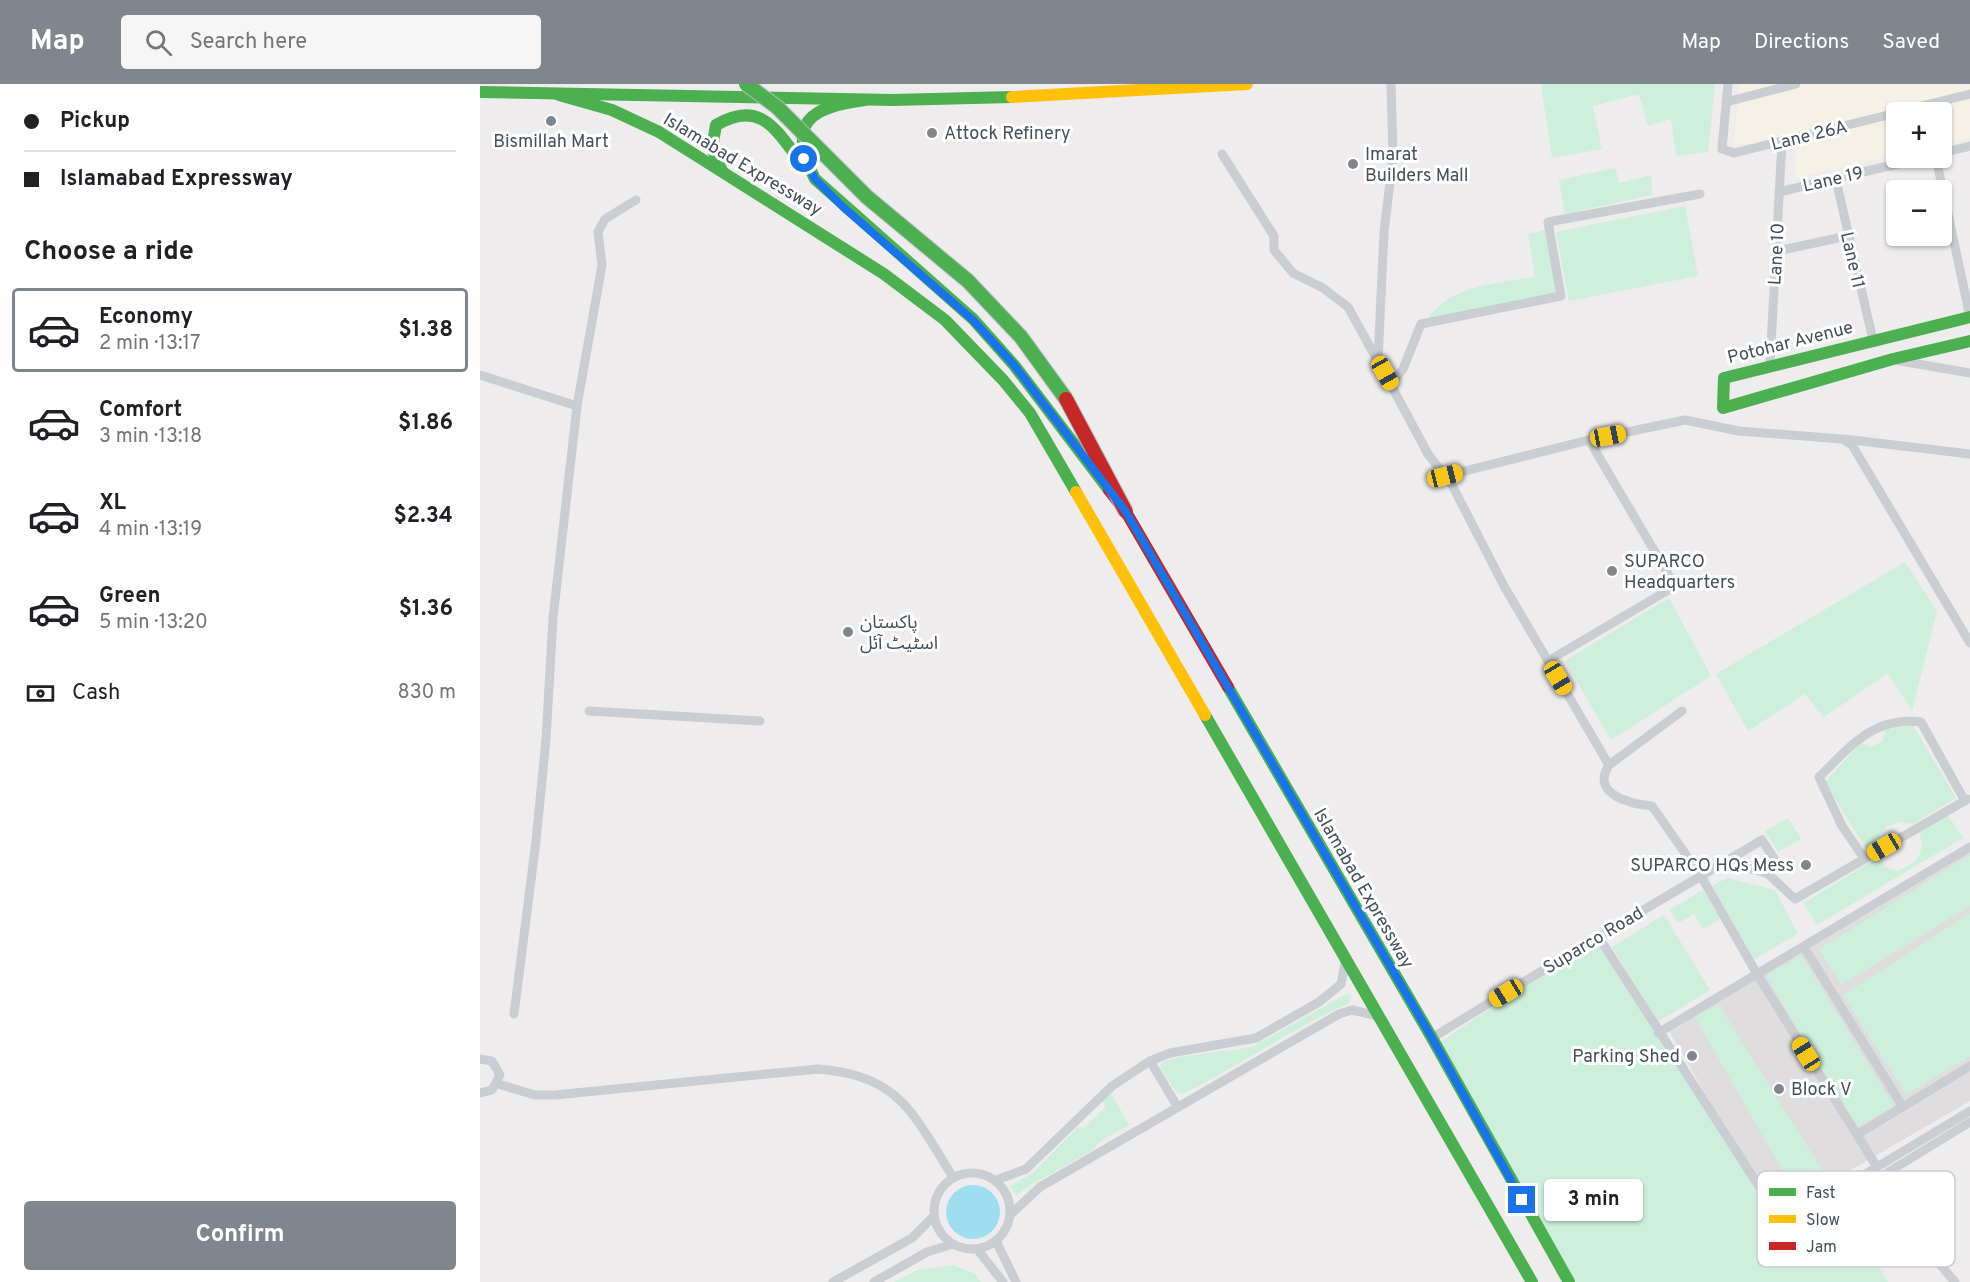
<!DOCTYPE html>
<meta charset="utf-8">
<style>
body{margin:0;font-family:Overpass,"Noto Sans Arabic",sans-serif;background:#f6f6f6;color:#202124;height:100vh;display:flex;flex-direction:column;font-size:22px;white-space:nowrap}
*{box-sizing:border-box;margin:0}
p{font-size:20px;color:#757577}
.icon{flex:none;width:33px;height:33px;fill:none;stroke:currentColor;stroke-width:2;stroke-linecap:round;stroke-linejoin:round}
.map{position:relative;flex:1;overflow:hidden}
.sheet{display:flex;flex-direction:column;background:#fff;width:480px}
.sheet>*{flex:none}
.hud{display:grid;align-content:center;height:132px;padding:0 24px;background:#fff}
.fabs{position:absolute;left:1406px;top:18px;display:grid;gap:12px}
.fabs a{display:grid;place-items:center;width:66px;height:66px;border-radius:6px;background:#fff;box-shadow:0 2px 4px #0004;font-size:30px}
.end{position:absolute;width:27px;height:27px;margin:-14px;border:8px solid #1a73e8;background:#fff;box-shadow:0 0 0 3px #fff}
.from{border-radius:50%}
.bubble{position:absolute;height:42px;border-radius:6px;background:#fff;box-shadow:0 2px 4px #0004;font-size:20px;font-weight:700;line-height:42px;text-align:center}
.car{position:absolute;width:18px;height:36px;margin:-18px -9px;border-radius:8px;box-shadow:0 0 4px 2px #0007;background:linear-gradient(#f5c518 24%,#345 0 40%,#f5c518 0 76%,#345 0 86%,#f5c518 0)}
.hud b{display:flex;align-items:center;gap:21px;height:57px;font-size:22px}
.hud b+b{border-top:2px solid #e0e0e0}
.hud i{width:15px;height:15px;background:#202124}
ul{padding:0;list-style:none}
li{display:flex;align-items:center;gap:18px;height:84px;margin:0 12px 9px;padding:0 12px;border:3px solid transparent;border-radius:6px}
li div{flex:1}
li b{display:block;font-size:22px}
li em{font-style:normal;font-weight:700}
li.selected{border-color:#7f868d}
li>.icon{width:54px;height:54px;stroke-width:1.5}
h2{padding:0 24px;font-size:27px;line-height:72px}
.pay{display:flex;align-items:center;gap:15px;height:66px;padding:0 24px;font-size:22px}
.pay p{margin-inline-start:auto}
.button{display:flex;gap:12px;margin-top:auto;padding:12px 24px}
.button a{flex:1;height:69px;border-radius:6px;background:#7f868d;color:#fff;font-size:24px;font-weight:700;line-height:69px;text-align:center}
header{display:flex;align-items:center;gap:36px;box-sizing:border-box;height:84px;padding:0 30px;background:#7f868d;color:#fff}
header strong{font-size:28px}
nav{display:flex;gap:33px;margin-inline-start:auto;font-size:21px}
.search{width:420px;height:54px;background:#f6f6f6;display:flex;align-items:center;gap:15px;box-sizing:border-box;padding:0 21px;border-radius:6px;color:#757577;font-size:22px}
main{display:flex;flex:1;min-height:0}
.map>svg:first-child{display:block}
.commercial{fill:#f6f1e6}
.education{fill:#dfddde}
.green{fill:#ceefdb}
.water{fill:#9fdef1}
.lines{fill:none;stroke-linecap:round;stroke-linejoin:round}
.street{stroke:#cacdd1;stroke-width:9}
.fast{stroke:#4caf50;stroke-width:12}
.slow{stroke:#ffc107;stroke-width:12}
.jam{stroke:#c62828;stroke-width:12}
.fast-bridge-casing{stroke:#b1b6bd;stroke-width:16;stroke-linecap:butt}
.jam-bridge-casing{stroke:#b1b6bd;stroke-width:16;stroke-linecap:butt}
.fast-bridge{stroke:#4caf50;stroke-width:14}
.jam-bridge{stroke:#c62828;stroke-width:14}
.route{stroke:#1a73e8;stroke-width:8}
.poi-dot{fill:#7f868d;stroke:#fff;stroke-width:2}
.labels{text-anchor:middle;stroke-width:6;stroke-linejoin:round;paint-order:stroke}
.poi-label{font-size:18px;fill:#434f5a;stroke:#fff;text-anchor:start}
.street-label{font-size:18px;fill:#434f5a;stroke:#fff}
.key{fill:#fff;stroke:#c7cace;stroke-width:1.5}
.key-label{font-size:16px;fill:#434f5a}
</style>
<header>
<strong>Map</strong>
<div class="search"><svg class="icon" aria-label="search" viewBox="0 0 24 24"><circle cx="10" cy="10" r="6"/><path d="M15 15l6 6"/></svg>Search here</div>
<nav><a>Map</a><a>Directions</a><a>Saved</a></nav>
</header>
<main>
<section class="sheet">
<div class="hud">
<b><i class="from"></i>Pickup</b>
<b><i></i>Islamabad Expressway</b>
</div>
<h2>Choose a ride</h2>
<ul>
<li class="selected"><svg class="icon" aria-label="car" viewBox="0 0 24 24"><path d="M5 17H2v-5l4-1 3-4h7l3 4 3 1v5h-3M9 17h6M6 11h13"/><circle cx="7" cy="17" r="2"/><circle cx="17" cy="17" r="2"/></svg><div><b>Economy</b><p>2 min · 13:17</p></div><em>$1.38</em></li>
<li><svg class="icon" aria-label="car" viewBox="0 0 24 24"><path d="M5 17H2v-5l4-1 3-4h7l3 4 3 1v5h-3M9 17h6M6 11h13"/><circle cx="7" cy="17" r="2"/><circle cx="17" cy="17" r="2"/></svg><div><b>Comfort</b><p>3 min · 13:18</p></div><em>$1.86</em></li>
<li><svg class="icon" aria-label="car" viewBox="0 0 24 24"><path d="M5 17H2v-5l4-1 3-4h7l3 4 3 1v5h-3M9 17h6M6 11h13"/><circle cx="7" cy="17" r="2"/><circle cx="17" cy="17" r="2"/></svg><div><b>XL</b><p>4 min · 13:19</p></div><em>$2.34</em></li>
<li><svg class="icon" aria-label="car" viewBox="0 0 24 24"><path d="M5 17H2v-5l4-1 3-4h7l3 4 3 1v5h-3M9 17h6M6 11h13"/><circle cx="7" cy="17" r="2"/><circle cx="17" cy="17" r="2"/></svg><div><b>Green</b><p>5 min · 13:20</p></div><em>$1.36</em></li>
</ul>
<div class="pay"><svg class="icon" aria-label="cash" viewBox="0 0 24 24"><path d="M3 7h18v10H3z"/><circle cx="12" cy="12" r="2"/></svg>Cash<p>830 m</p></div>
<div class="button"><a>Confirm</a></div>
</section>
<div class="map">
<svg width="1490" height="1198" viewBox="0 0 1490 1198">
<rect width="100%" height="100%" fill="#eeecec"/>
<polygon class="commercial" points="1259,0 1490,0 1490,54 1461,60 1461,28 1416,28 1416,71 1315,94 1316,65 1254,59"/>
<polygon class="education" points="1490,767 1490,1017 1350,1098 1356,1109 1325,1128 1306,1130 1297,1123 1248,1049 1189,947"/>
<g class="green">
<polygon points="1061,0 1235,0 1228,68 1196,72 1191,35 1168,42 1159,10 1113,22 1122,65 1072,74"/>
<polygon points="1135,84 1139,99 1171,91 1172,111 1085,130 1079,96"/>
<polygon points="1205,122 1218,192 1089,217 1076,148"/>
<path d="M1066 146 1077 209 947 236C971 200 1016 200 1055 193L1048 150Z"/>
<polygon points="1425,478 1457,527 1432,627 1408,589 1344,633 1325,610 1268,647 1236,590"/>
<polygon points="1189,514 1231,592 1131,656 1085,577"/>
<polygon points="1433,642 1476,714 1433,740 1420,738 1407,742 1387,766 1345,698 1381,659 1391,663 1403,657 1406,645"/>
<path d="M1468 731 1483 754 1337 841 1324 819 1388 779 1402 775 1405 783 1418 787C1438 778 1446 770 1439 747Z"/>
<polygon points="1308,734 1321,755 1298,768 1285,747"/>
<polygon points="1490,771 1490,822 1361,901 1339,865"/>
<polygon points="1247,794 1295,806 1318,850 1274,875 1232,802"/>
<polygon points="1223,806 1240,835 1223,845 1214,830 1198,839 1190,826"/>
<polygon points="1490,829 1490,972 1426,1011 1363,911"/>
<polygon points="1184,831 1230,906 1177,938 1132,863"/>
<polygon points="1118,852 1299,1138 1326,1141 1361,1122 1408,1198 1096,1198 956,961"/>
<polygon points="1321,871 1414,1022 1377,1043 1286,892"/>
<path d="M868 909 872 912 869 919C811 945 759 982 702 1010L696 1008 679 982 685 977 701 973 772 963Z"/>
<polygon points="1239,921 1351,1100 1314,1107 1214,932"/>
<polygon points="631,1009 649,1041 619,1058 613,1066 544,1105 537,1112 530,1102 553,1089 597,1044 605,1043 626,1023 621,1016"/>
<polygon points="472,1181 494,1189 501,1198 414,1198 437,1186"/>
</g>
<circle class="water" cx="493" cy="1128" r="27"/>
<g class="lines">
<g class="street">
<polyline points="1248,0 1242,65 1254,69 1416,29"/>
<polyline points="1246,18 1316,0"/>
<polyline points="1417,28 1490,10"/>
<polyline points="1461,69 1490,62"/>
<polyline points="742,70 794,152 794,166 813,189 843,204 868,223 911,301"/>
<polyline points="1456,74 1490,233"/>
<polyline points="1356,96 1393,256"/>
<polyline points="1299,108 1442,74"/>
<polyline points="1297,167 1367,152"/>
<polyline points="898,276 904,148 913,73 911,0"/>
<polyline points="1415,276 1490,289"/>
<polyline points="1290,281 1302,58"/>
<polyline points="0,291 97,322"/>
<polyline points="1364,355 1490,370"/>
<polyline points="1109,356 1205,336 1259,347 1362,355 1372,361 1490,559"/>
<polyline points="965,392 1109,356 1195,502 1068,577"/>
<polyline points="109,627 280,637"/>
<path d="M1202 627 1129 681C1110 710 1150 720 1172 722L1221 792 1277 890 1397 1083"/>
<polyline points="1129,681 1024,502 972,401 948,370 911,301 923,285 941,240 1081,212 1068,138 1220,110"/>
<path d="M1384 774 1362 742 1339 693C1370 663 1393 632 1441 638L1485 717"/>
<polyline points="1287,789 1315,815 1488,715"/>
<polyline points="1118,852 1298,1132 1323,1137 1361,1117 1490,1038"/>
<polyline points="1324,863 1423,1023"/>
<polyline points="34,930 56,757 66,655 73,534 97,322 122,181 118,148 125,135 156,116"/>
<polyline points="1178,949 1490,763"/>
<path d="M952 954C1061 887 1171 821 1282 756L1295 776 1287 789 1244 778"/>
<polyline points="0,975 12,977 20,991 12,1006 0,1009"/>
<polyline points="670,977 697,1022"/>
<path d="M18 1000 55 1011H75L338 985C420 991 433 1030 473 1093"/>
<polyline points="1378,1050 1490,982"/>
<circle cx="492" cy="1127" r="38"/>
<polyline points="1402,1093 1448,1167 1475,1198"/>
<polyline points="516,1096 546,1085 632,1002 670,977 690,969 776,954 839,918 861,900 865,879"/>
<polyline points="1361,1117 1363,1108 1382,1092 1490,1027"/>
<polyline points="530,1131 560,1103 859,930 872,926 898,932"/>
<polyline points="516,1157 536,1198"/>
<polyline points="497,1165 523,1198"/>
<polyline points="353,1198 432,1154 454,1132"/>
<polyline points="394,1198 447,1168 473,1160"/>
</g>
<g class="fast">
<polyline points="0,8 413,16 532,13"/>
<polyline points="79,11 132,26 179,48 404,190 465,236 523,296 550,329 596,408"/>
<path d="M385 16C330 23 306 38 335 95L493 235 534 281 629 406"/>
<path d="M242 87 232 64 236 41C282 14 297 48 323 81"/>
<polyline points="1490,233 1244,294 1243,324 1413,275 1490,257"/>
<polyline points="748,603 952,954 1089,1198"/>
<polyline points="725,631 1052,1198"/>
</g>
<g class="slow">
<polyline points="532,13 767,0"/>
<polyline points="596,408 725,631"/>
</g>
<polyline class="jam" points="629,406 646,428 748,603"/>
<defs>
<polyline id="fast-bridge" points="266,0 297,23 387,113 488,197 541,253 586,315"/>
<polyline id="jam-bridge" points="586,315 646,428"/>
</defs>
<use href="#fast-bridge" class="fast-bridge-casing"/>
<use href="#jam-bridge" class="jam-bridge-casing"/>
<use href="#fast-bridge" class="fast-bridge"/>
<use href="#jam-bridge" class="jam-bridge"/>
</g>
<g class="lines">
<polyline class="route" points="324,75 335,95 363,123 493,236 534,281 646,428 952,954 1042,1116"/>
</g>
<g class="poi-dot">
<circle cx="71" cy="37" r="6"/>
<circle cx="452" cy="49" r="6"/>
<circle cx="873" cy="80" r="6"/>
<circle cx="1132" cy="487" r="6"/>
<circle cx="368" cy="548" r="6"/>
<circle cx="1326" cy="781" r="6"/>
<circle cx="1212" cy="972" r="6"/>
<circle cx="1299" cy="1005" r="6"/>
</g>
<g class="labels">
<g class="poi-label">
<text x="464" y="55">Attock Refinery</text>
<text x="71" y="63" text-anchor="middle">Bismillah Mart</text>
<text x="885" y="76">Imarat<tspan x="885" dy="21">Builders Mall</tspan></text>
<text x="1144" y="483">SUPARCO<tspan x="1144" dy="21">Headquarters</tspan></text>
<text x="380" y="544">پاکستان<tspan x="380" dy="21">اسٹیٹ آئل</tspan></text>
<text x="1314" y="787" text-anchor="end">SUPARCO HQs Mess</text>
<text x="1200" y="978" text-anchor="end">Parking Shed</text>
<text x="1311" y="1011">Block V</text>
</g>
<g class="street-label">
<text transform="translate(1329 51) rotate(-14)" y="6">Lane 26A</text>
<text transform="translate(263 80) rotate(31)" y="6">Islamabad Expressway</text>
<text transform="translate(1353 95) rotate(-13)" y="6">Lane 19</text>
<text transform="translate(1296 170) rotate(-87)" y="6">Lane 10</text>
<text transform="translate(1373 176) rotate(77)" y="6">Lane 11</text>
<text transform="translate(1310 258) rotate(-14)" y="6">Potohar Avenue</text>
<text transform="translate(884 804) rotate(60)" y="6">Islamabad Expressway</text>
<text transform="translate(1113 856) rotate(-31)" y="6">Suparco Road</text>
</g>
</g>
<rect x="1277" y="1087" width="198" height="96" rx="9" class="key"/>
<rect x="1289" y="1104" width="27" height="8" fill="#4caf50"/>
<rect x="1289" y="1131" width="27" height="8" fill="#ffc107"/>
<rect x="1289" y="1158" width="27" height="8" fill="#c62828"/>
<g class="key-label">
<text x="1326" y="1114">Fast</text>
<text x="1326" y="1141">Slow</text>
<text x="1326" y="1168">Jam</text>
</g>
</svg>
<div class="fabs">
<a>+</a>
<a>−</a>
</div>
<i class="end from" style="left:324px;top:75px"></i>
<i class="end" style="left:1042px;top:1116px"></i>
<div class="bubble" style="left:1064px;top:1095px;width:99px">3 min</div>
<i class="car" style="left:905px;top:289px;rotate:151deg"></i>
<i class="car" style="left:1128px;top:352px;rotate:79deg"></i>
<i class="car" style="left:965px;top:392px;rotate:76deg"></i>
<i class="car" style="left:1078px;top:594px;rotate:149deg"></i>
<i class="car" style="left:1404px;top:763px;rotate:240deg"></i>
<i class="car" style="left:1026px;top:909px;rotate:239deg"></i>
<i class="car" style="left:1326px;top:970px;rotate:328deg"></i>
</div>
</main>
